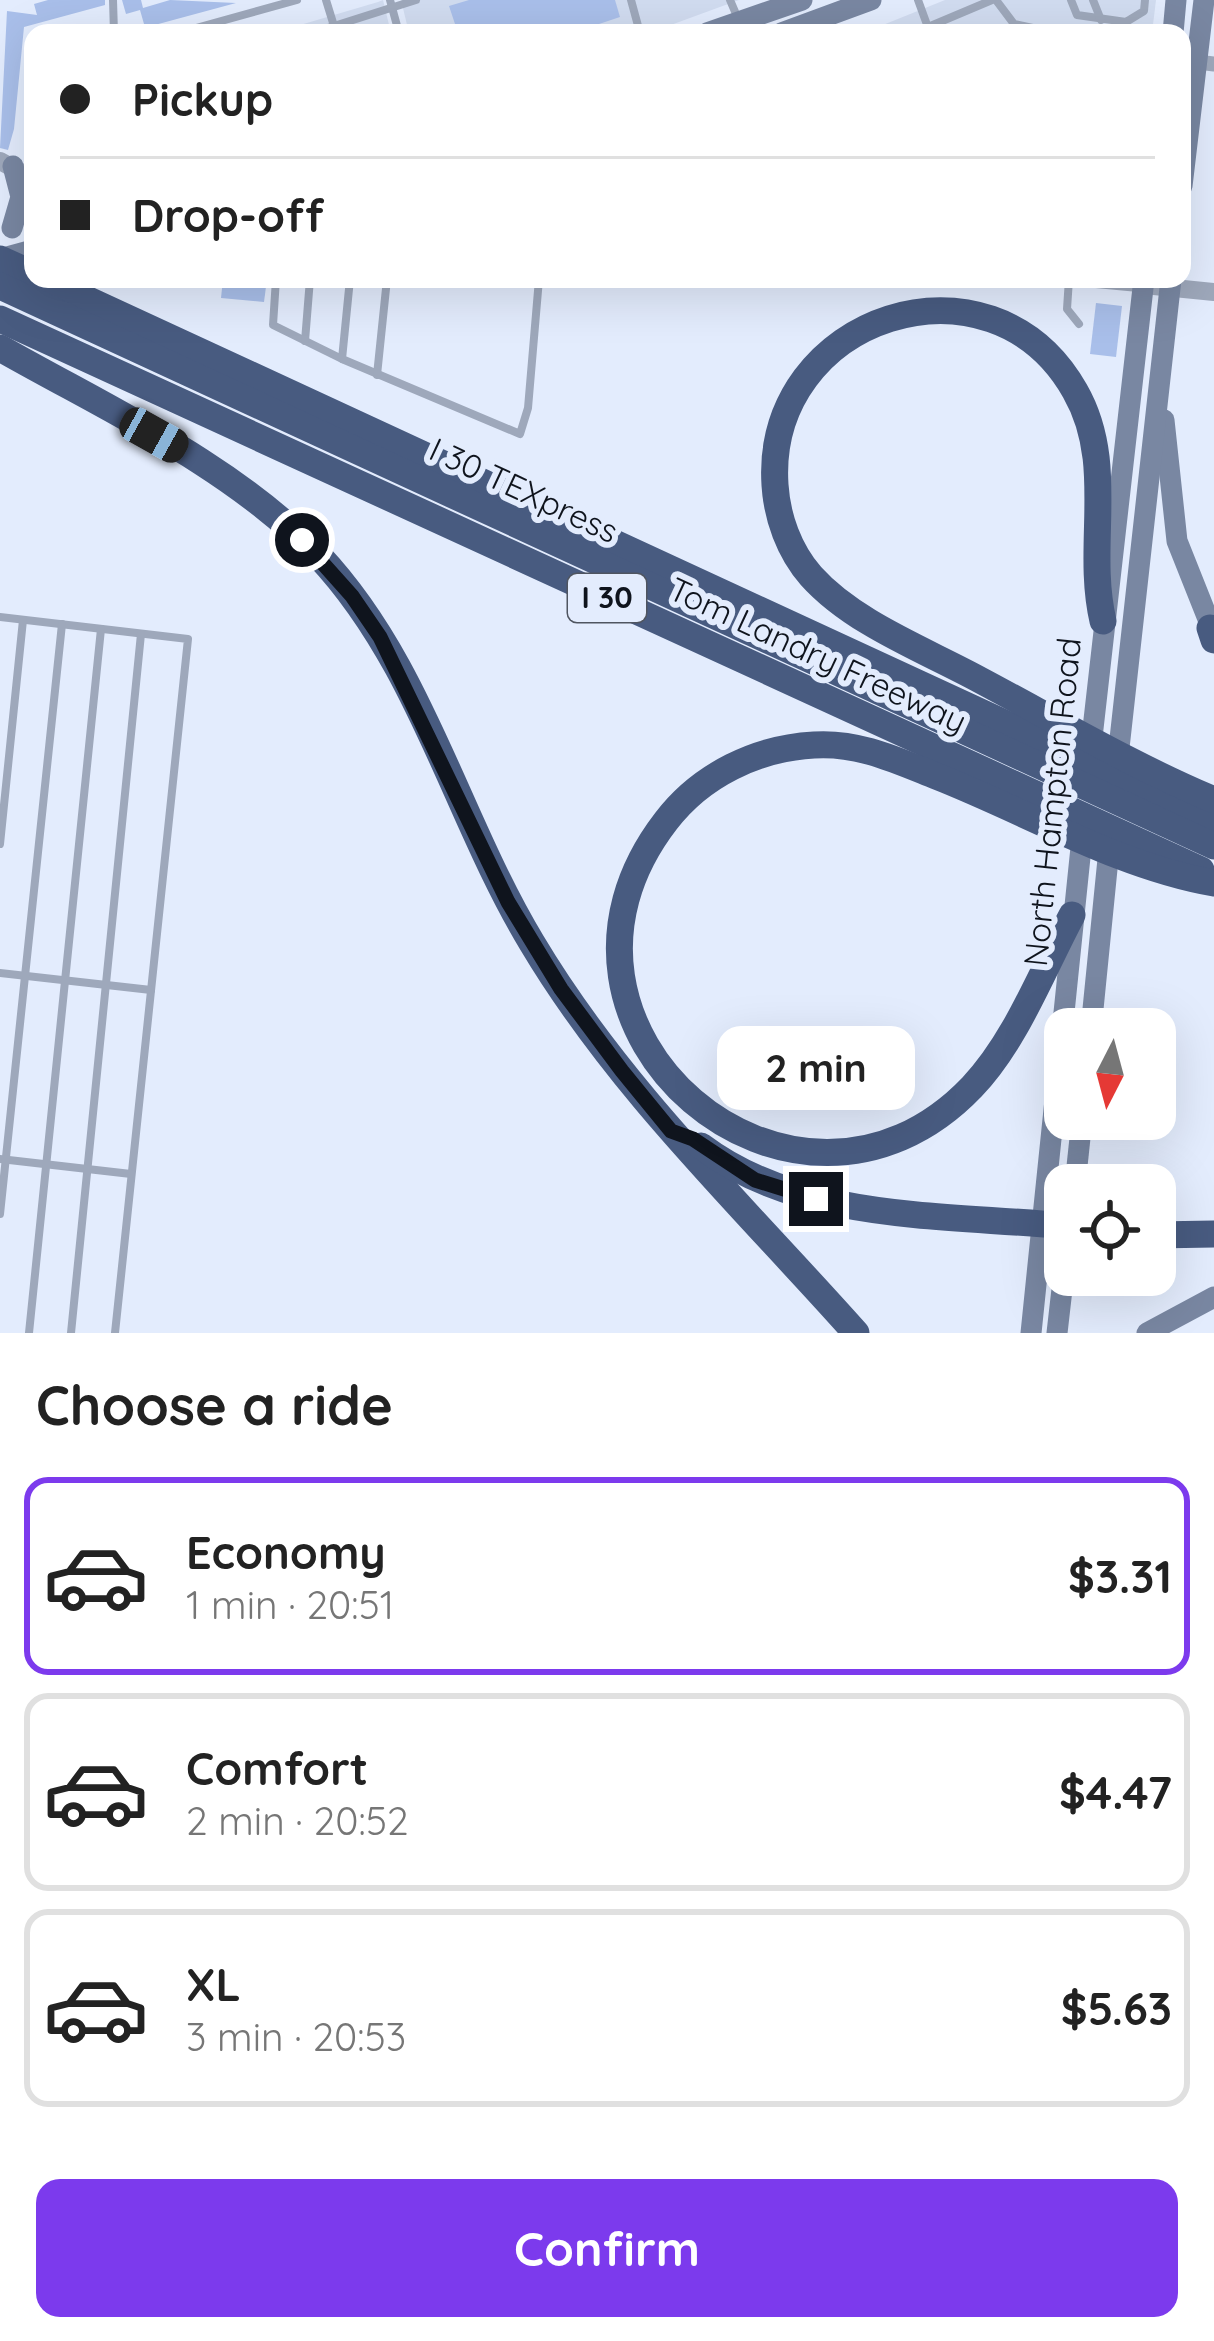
<!DOCTYPE html>
<meta charset="utf-8">
<style>
body{margin:0;font-family:Quicksand,sans-serif;background:#f6f6f6;color:#222;height:100vh;display:flex;flex-direction:column;font-size:45px;white-space:nowrap}
*{box-sizing:border-box;margin:0}
p{font-size:39px;color:#767676}
.icon{flex:none;width:66px;height:66px;fill:none;stroke:currentColor;stroke-width:2;stroke-linecap:round;stroke-linejoin:round}
.map{position:relative;height:1333px;overflow:hidden}
.side{display:flex;flex-direction:column;background:#fff;flex:1}
.side>*{flex:none}
.guide{position:absolute;left:24px;top:24px;width:1167px;height:264px;border-radius:24px;box-shadow:0 12px 48px #0002;display:grid;align-content:center;height:264px;padding:0 36px;background:#fff}
.needle{width:78px;rotate:186deg}
.tools{position:absolute;left:1044px;top:1008px;display:grid;gap:24px}
.tools a{display:grid;place-items:center;width:132px;height:132px;border-radius:24px;background:#fff;box-shadow:0 12px 48px #0002;font-size:60px}
.end{position:absolute;width:54px;height:54px;margin:-27px;border:15px solid #0f141d;background:#fff;box-shadow:0 0 0 6px #fff}
.from{border-radius:50%}
.bubble{position:absolute;height:84px;border-radius:24px;background:#fff;box-shadow:0 12px 48px #0002;font-size:39px;font-weight:700;line-height:84px;text-align:center}
.car{position:absolute;width:36px;height:72px;margin:-36px -18px;border-radius:15px;box-shadow:0 0 9px 3px #0007;background:linear-gradient(#222 24%,#8ab4d8 0 40%,#222 0 76%,#8ab4d8 0 86%,#222 0)}
.guide b{display:flex;align-items:center;gap:42px;height:114px;font-size:45px}
.guide b+b{border-top:3px solid #e0e0e0}
.guide i{width:30px;height:30px;background:#222}
ul{padding:0;list-style:none}
li{display:flex;align-items:center;gap:36px;height:198px;margin:0 24px 18px;padding:0 12px;border:6px solid #e0e0e0;border-radius:24px}
li div{flex:1}
li b{display:block;font-size:45px}
li em{font-style:normal;font-weight:700}
li.on{border-color:#7c3aed}
li>.icon{width:108px;height:108px;stroke-width:1.5}
h2{padding:0 36px;font-size:54px;line-height:144px}
.cta{display:flex;gap:24px;margin-top:auto;padding:24px 36px}
.cta a{flex:1;height:138px;border-radius:24px;background:#7c3aed;color:#fff;font-size:48px;font-weight:700;line-height:138px;text-align:center}
.map>svg:first-child{display:block}
.built{fill:#d1dcf0}
.building{fill:#a9bfea}
.lines{fill:none;stroke-linecap:round;stroke-linejoin:round}
.service{stroke:#9ea8bb;stroke-width:8}
.minor{stroke:#9ea8bb;stroke-width:15}
.tertiary{stroke:#9ea8bb;stroke-width:18}
.secondary{stroke:#7987a2;stroke-width:21}
.motorway{stroke:#485b80;stroke-width:27}
.route{stroke:#0f141d;stroke-width:15}
.labels{text-anchor:middle;stroke-width:12;stroke-linejoin:round;paint-order:stroke}
.shield{fill:#e3ecfd;stroke:#4f5560;stroke-width:3}
.shield-label{font-size:30px;font-weight:bold;fill:#0f141d}
.street-label{font-size:33px;fill:#0f141d;stroke:#e3ecfd}
</style>
<div class="map">
<svg width="1214" height="1333" viewBox="0 0 1214 1333">
<rect width="100%" height="100%" fill="#e3ecfd"/>
<g class="built">
<polygon points="383,0 391,33 273,33 378,2"/>
<polygon points="401,0 739,0 649,33 409,33"/>
<polygon points="945,0 1156,0 1152,33 863,33"/>
</g>
<g class="building">
<polygon points="48,0 105,0 105,5 24,27 14,129 8,150 0,148 7,11 37,15 34,4"/>
<polygon points="122,0 141,0 143,8 170,0 236,3 151,26 144,24 140,10 126,14"/>
<polygon points="469,0 615,0 620,17 572,33 458,33 449,6"/>
<polygon points="223,279 267,279 264,302 221,298"/>
<polygon points="1096,303 1122,306 1116,357 1090,354"/>
</g>
<g class="lines">
<g class="service">
<polyline points="113,0 114,33"/>
<polyline points="326,0 334,26"/>
<polyline points="390,0 399,33"/>
<polyline points="631,0 640,33"/>
<polyline points="730,0 739,21"/>
<polyline points="918,0 930,33"/>
<polyline points="996,0 1014,24 1056,33"/>
<polyline points="1071,0 1077,15 1126,22 1144,11 1145,0"/>
<polyline points="1093,0 1101,20"/>
<polyline points="928,27 992,0"/>
<polyline points="178,33 297,0"/>
<polyline points="312,33 416,0"/>
<polyline points="33,74 33,78"/>
<polyline points="276,279 273,325 342,359"/>
<polyline points="350,279 342,359 520,434 528,408 539,279"/>
<polyline points="1069,279 1067,309 1079,324"/>
<polyline points="305,341 310,279"/>
<polyline points="377,375 387,279"/>
<polyline points="0,617 188,639 115,1333"/>
<polyline points="0,844 23,620"/>
<polyline points="0,973 151,990"/>
<polyline points="0,1159 131,1174"/>
<polyline points="0,1214 62,624"/>
<polyline points="29,1333 101,629"/>
<polyline points="71,1333 141,634"/>
</g>
<g class="minor">
<polyline points="1182,60 1214,64"/>
<polyline points="1080,279 1144,285"/>
</g>
<g class="tertiary">
<polyline points="0,161 33,179"/>
<polyline points="1144,285 1214,292"/>
</g>
<g class="secondary">
<polyline points="707,33 802,0"/>
<polyline points="781,33 871,0"/>
<polyline points="1173,33 1176,0"/>
<polyline points="1182,186 1204,0"/>
<polyline points="12,228 21,197 13,166"/>
<polyline points="0,259 33,250"/>
<polyline points="1164,420 1177,541 1214,634"/>
<polyline points="1090,755 1144,279"/>
<polyline points="1117,766 1171,279"/>
<polyline points="1091,1029 1110,839"/>
<polyline points="1075,1185 1082,1119"/>
<polyline points="1031,1333 1083,828"/>
<polyline points="1057,1333 1065,1263"/>
<polyline points="1147,1333 1214,1297"/>
</g>
<g class="motorway">
<polyline points="0,259 33,274"/>
<polyline points="43,279 1214,820"/>
<polyline points="0,286 1214,846"/>
<polyline points="0,319 1201,870"/>
<path d="M0 348C109 410 230 464 318 555 421 664 456 817 532 943 619 1089 744 1207 856 1333"/>
<path d="M1103 621C1085 544 1117 464 1075 391 991 242 764 316 775 485 777 517 789 551 811 576 853 623 925 650 980 680 1057 721 1133 766 1214 800"/>
<polyline points="1210,628 1214,640"/>
<path d="M1072 915C1042 971 1016 1041 972 1087 795 1272 506 1028 666 821 701 775 757 748 814 745 858 742 896 760 936 776 1028 812 1117 866 1214 883"/>
<path d="M701 1146C802 1222 944 1214 1065 1226"/>
<polyline points="1155,1235 1214,1234"/>
</g>
</g>
<g class="lines">
<polyline class="route" points="302,540 352,596 380,637 508,902 561,989 622,1071 671,1131 693,1139 755,1180 816,1199"/>
</g>
<g class="labels">
<rect class="shield" x="568" y="574" width="78" height="48" rx="9"/>
<g class="shield-label">
<text x="607" y="608">I 30</text>
</g>
<g class="street-label">
<text transform="translate(524 490) rotate(25)" y="12">I 30 TEXpress</text>
<text transform="translate(818 655) rotate(25)" y="12">Tom Landry Freeway</text>
<text transform="translate(1052 802) rotate(-84)" y="12">North Hampton Road</text>
</g>
</g>
</svg>
<div class="tools">
<a><svg class="needle" viewBox="-14 -14 28 28"><path d="M0-13l5 13h-10z" fill="#e53935"/><path d="M0 13l5-13h-10z" fill="#767676"/></svg></a>
<a><svg class="icon" aria-label="locate" viewBox="0 0 24 24"><circle cx="12" cy="12" r="6"/><path d="M12 2v4M12 18v4M2 12h4M18 12h4"/></svg></a>
</div>
<i class="end from" style="left:302px;top:540px"></i>
<i class="end" style="left:816px;top:1199px"></i>
<div class="bubble" style="left:717px;top:1026px;width:198px">2 min</div>
<i class="car" style="left:154px;top:435px;rotate:119deg"></i>
<div class="guide">
<b><i class="from"></i>Pickup</b>
<b><i></i>Drop-off</b>
</div>
</div>
<section class="side">
<h2>Choose a ride</h2>
<ul>
<li class="on"><svg class="icon" aria-label="car" viewBox="0 0 24 24"><path d="M5 17H2v-5l4-1 3-4h7l3 4 3 1v5h-3M9 17h6M6 11h13"/><circle cx="7" cy="17" r="2"/><circle cx="17" cy="17" r="2"/></svg><div><b>Economy</b><p>1 min · 20:51</p></div><em>$3.31</em></li>
<li><svg class="icon" aria-label="car" viewBox="0 0 24 24"><path d="M5 17H2v-5l4-1 3-4h7l3 4 3 1v5h-3M9 17h6M6 11h13"/><circle cx="7" cy="17" r="2"/><circle cx="17" cy="17" r="2"/></svg><div><b>Comfort</b><p>2 min · 20:52</p></div><em>$4.47</em></li>
<li><svg class="icon" aria-label="car" viewBox="0 0 24 24"><path d="M5 17H2v-5l4-1 3-4h7l3 4 3 1v5h-3M9 17h6M6 11h13"/><circle cx="7" cy="17" r="2"/><circle cx="17" cy="17" r="2"/></svg><div><b>XL</b><p>3 min · 20:53</p></div><em>$5.63</em></li>
</ul>
<div class="cta"><a>Confirm</a></div>
</section>
